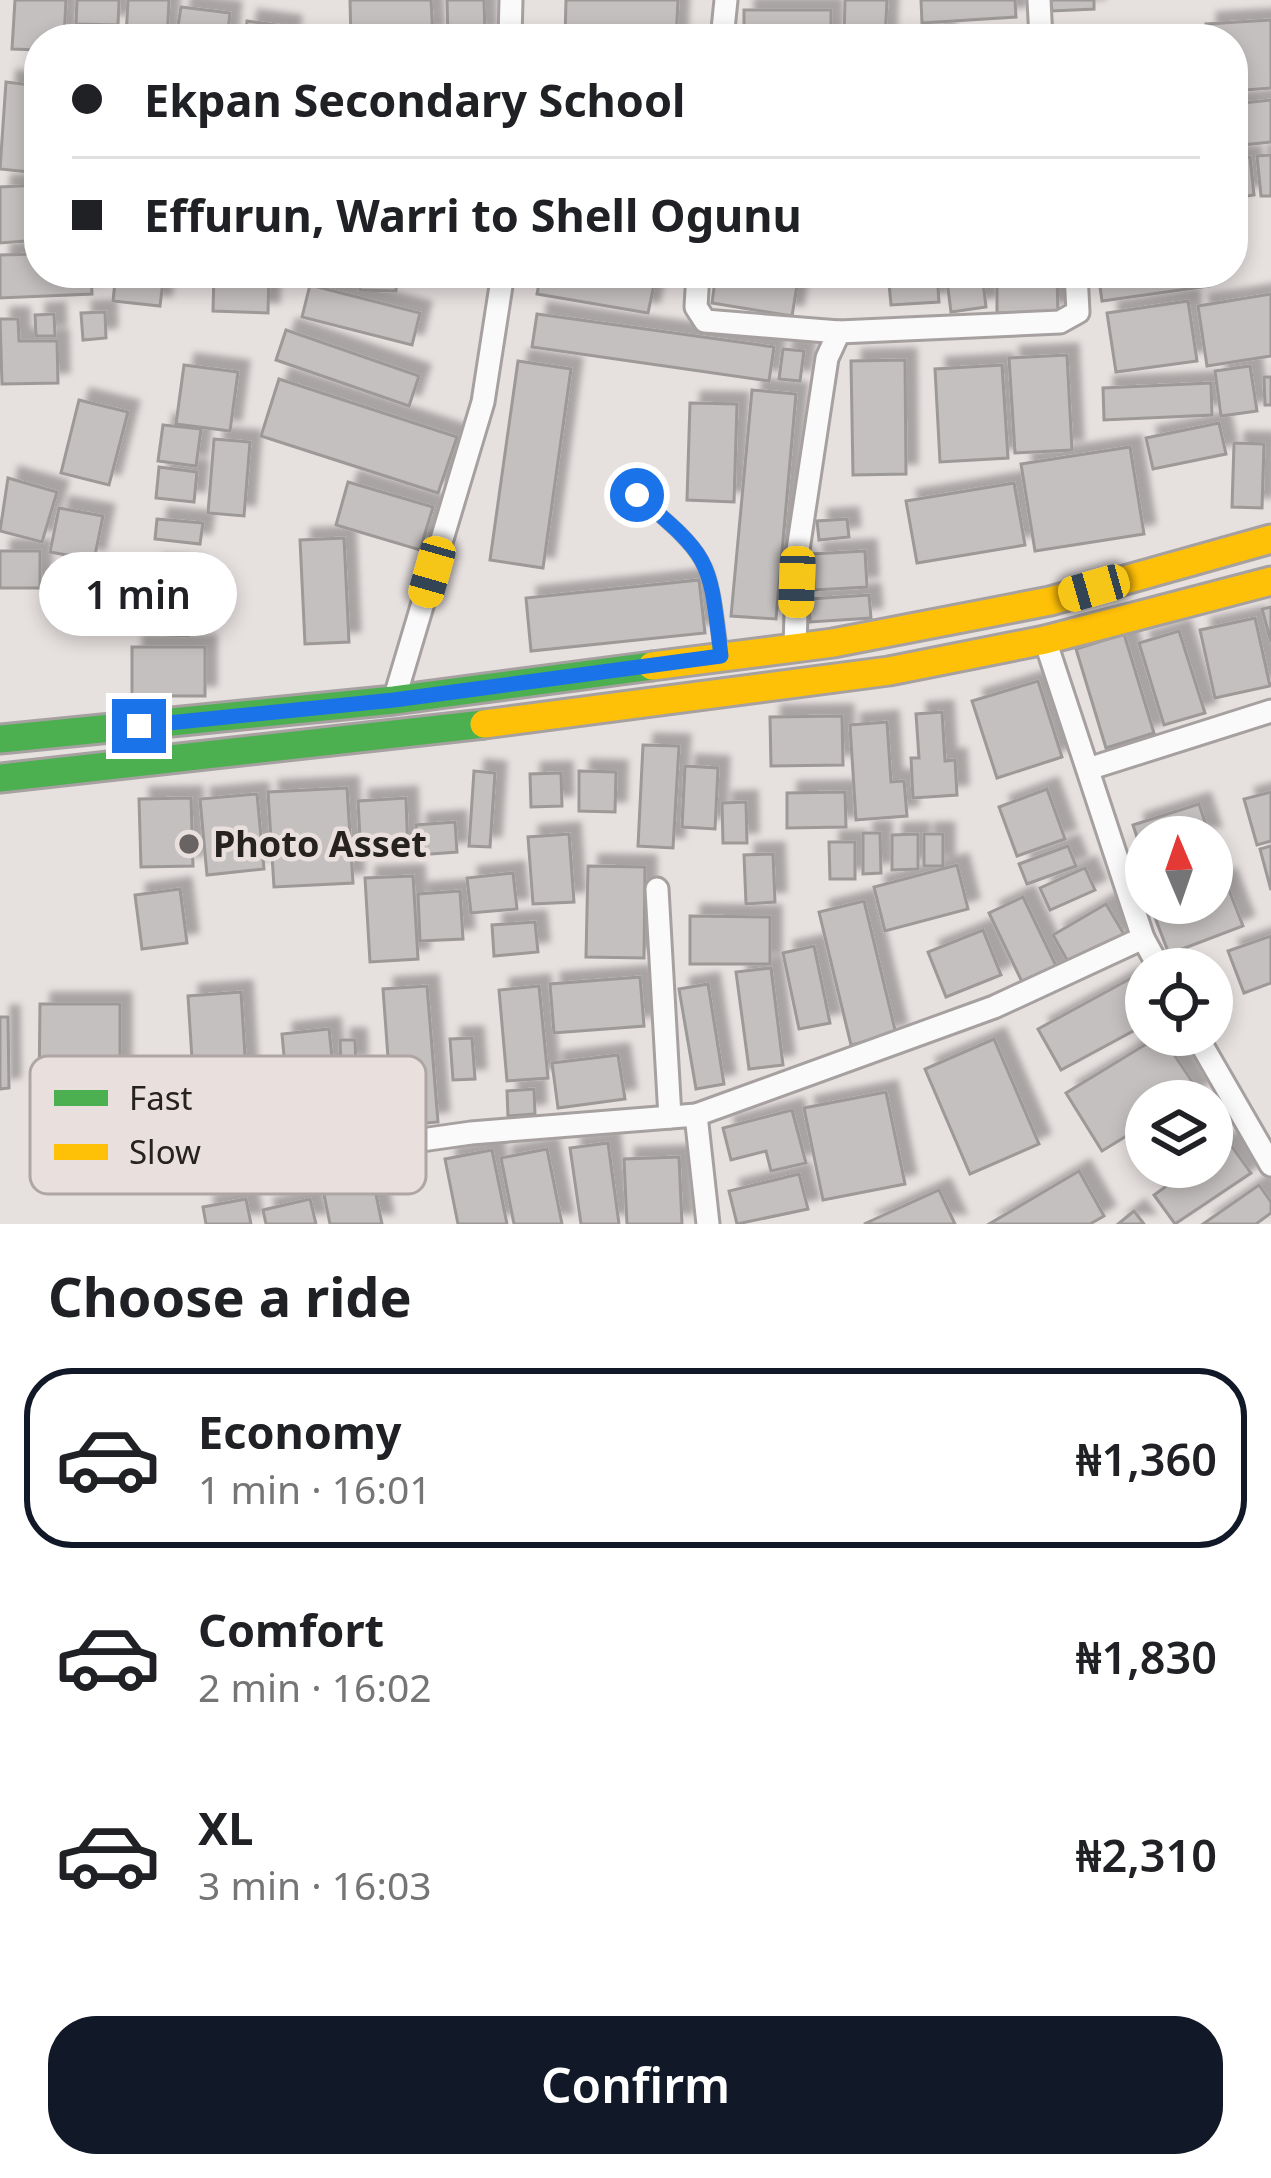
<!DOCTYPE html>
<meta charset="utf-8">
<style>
body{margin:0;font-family:"Noto Sans",sans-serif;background:#f6f6f6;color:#202124;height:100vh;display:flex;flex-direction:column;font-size:45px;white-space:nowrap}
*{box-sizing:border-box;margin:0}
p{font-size:39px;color:#757577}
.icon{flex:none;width:66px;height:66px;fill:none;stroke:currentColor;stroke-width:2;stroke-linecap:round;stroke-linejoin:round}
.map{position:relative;height:1224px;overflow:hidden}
.panel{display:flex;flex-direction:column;background:#fff;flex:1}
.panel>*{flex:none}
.banner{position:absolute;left:24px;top:24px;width:1224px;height:264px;border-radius:48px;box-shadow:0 6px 18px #0003;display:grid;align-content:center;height:264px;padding:0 48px;background:#fff}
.needle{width:78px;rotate:358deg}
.controls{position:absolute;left:1125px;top:816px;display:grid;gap:24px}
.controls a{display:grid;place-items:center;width:108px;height:108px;border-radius:50%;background:#fff;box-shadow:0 6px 18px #0003;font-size:60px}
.end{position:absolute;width:54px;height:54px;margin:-27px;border:15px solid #1a73e8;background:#fff;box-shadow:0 0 0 6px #fff}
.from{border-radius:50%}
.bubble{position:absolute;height:84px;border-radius:42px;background:#fff;box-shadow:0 6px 18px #0003;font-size:39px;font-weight:600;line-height:84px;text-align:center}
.car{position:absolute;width:36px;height:72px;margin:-36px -18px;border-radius:15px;box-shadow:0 0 9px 3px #0007;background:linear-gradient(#f5c518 24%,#345 0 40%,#f5c518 0 76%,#345 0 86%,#f5c518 0)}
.banner b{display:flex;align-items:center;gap:42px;height:114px;font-size:45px}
.banner b+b{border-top:3px solid #e0e0e0}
.banner i{width:30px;height:30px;background:#202124}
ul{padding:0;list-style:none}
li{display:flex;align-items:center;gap:36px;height:180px;margin:0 24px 18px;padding:0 24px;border:6px solid transparent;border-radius:48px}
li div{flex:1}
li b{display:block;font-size:45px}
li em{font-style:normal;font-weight:600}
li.active{border-color:#111827}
li>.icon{width:108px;height:108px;stroke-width:1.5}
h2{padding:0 48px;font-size:54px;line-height:144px}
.button{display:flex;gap:24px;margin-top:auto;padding:24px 48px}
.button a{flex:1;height:138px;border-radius:48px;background:#111827;color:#fff;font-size:48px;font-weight:600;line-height:138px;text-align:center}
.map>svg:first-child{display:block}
.building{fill:#c4c0bf;stroke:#9d9998;stroke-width:3;filter:url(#shadow)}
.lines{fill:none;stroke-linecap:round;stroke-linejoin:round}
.lane-casing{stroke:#a6a1a0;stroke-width:16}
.street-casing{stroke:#a6a1a0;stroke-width:27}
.fast-casing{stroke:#a6a1a0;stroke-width:33}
.slow-casing{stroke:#a6a1a0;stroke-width:33}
.lane{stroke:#fbfafa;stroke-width:10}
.street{stroke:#fbfafa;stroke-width:21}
.fast{stroke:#4caf50;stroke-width:27}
.slow{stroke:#ffc107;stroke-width:27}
.route{stroke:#1a73e8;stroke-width:15}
.poi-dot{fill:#696463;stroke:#e9dfdc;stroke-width:4.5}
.labels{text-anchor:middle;stroke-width:9;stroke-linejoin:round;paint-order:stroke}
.poi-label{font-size:36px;font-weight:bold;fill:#252220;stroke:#e9dfdc;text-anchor:start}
.key{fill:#e9dfdc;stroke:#aea6a4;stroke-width:3}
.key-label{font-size:33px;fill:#252220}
</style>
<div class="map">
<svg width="1271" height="1224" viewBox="0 0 1271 1224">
<defs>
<filter id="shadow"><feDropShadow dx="11" dy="-11" stdDeviation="3" flood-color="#0004"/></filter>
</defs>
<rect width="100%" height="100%" fill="#e6e0df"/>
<g class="building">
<polygon points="15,0 66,0 64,39 39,39 39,50 12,49"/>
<polygon points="77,0 119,0 118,25 76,24"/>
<polygon points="128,0 169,0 167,39 126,37"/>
<polygon points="350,0 431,0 433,37 351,39"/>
<polygon points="447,0 484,0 485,37 448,37"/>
<polygon points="566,0 678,0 676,39 565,39"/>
<polygon points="845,0 887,0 885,39 844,39"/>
<polygon points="921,0 1015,0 1016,17 922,23"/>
<polygon points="1051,0 1094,0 1094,9 1052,11"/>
<polygon points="181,7 230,13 227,39 176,39"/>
<rect x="744" y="10" width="87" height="29"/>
<polygon points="1271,20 1271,88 1233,91 1233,39 1207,39 1206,24"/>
<polygon points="247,21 290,27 288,39 245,39"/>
<polygon points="944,33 945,39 917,39 917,34"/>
<polygon points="6,82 39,86 39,173 0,169"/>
<polygon points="1271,100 1271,142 1233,146 1233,104"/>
<polygon points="1271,155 1271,196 1261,196 1257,156"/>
<polygon points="1250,157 1254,195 1233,198 1233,158"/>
<polygon points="39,185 39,240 0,243 0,187"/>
<polygon points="39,254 39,273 91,273 92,294 0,298 0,255"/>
<polygon points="116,273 164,273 160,306 113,301"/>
<polygon points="214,273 269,273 268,313 213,311"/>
<polygon points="360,273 397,273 396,291 360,290"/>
<polygon points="541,273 617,273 655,280 648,313 537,294"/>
<polygon points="716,273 799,273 792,316 712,303"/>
<polygon points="888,273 937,273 939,302 891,305"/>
<polygon points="946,273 982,273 986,307 951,312"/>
<polygon points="1098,273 1207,273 1209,286 1102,301"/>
<polygon points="1057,278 1058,313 997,313 997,280"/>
<polygon points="310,285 420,313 412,345 302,317"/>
<polygon points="1271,294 1271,356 1207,366 1198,306"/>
<polygon points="1188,301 1197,361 1116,372 1107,313"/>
<polygon points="105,312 106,338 83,340 81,313"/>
<polygon points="54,314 55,336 36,336 35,315"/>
<polygon points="537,314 774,347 769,381 532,347"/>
<polygon points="0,319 18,319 19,341 57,341 58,383 2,384"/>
<polygon points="286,330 419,376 409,406 276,360"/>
<polygon points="783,349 804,351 800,381 779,379"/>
<polygon points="1067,355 1072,450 1015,453 1009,358"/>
<polygon points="905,360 906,474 853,475 851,361"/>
<polygon points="518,361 571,369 543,568 490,560"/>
<polygon points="184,365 238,372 230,431 176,424"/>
<polygon points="1002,365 1008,458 940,462 935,369"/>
<polygon points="1250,366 1257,411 1221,416 1215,371"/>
<polygon points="1264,377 1271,377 1271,405 1265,405"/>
<polygon points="279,379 457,437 438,493 261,436"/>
<polygon points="1211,383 1212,415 1104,420 1103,388"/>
<polygon points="752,390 796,394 776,619 731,616"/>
<polygon points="79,400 128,412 109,485 61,473"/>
<polygon points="690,403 737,404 734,502 687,500"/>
<polygon points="1219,423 1226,454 1153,469 1146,438"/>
<polygon points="163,425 201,429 196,466 158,461"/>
<polygon points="214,439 250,442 244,516 208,513"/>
<polygon points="1234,443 1264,444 1262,508 1232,507"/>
<polygon points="1130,447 1144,534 1035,551 1021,464"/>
<polygon points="159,467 197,472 194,502 156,498"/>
<polygon points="8,478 57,492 42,542 0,531"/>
<polygon points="348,482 433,507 420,550 336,525"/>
<polygon points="1014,483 1025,545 917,563 906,501"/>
<polygon points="59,508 103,516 94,560 50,552"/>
<polygon points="157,519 203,523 200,544 155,539"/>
<polygon points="847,519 849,537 819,540 817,521"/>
<polygon points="344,538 349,642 305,644 300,540"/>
<rect x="0" y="551" width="40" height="37"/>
<polygon points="865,551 867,587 814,590 812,554"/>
<polygon points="153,566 193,568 189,636 149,634"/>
<polygon points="699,580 705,633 531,651 526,598"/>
<polygon points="869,595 871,618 810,622 809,599"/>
<polygon points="1271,607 1271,642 1262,609"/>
<polygon points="1255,618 1270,686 1215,698 1200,630"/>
<polygon points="1179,631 1205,713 1164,725 1139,643"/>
<polygon points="1124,634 1154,733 1106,748 1076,649"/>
<rect x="132" y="647" width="73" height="49"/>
<polygon points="1038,681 1062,757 997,778 972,701"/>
<polygon points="942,712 945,761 955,760 957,795 913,798 911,758 919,758 916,714"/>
<polygon points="842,716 843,765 771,766 770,717"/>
<polygon points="887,722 891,782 904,781 907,816 856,820 850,725"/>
<polygon points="643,745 679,746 673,848 638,846"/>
<polygon points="685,766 718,768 715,829 682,827"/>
<polygon points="474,771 495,773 490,847 469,846"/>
<polygon points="579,771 616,772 615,812 579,811"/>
<polygon points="561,773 562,806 531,807 530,774"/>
<polygon points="347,788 353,883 274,887 268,792"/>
<polygon points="1047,789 1065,839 1017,856 999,807"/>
<polygon points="845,792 846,827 787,828 787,793"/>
<polygon points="1271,792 1271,841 1257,845 1244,799"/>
<polygon points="257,794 264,869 207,875 200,799"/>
<polygon points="191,798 193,866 141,867 139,799"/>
<polygon points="406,798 408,854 361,856 358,801"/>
<polygon points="746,802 747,843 723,843 722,803"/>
<polygon points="1199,804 1210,837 1146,837 1146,865 1133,825"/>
<polygon points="455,822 457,852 418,855 416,825"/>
<polygon points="863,833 880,833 881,873 863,874"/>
<polygon points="569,834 574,902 533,904 528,837"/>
<polygon points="918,834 918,869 892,870 892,835"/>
<rect x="924" y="834" width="19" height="32"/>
<polygon points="829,842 855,842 855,879 830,879"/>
<polygon points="1068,846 1076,866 1027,884 1019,864"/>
<polygon points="1271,846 1271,890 1260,849"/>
<polygon points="773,854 775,902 746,904 744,855"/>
<polygon points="957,865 968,909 885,931 874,887"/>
<polygon points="588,866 645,867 644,958 586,957"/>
<polygon points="1085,868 1095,890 1050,910 1040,888"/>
<polygon points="513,873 517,909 471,913 467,878"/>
<polygon points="413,876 418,959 370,962 365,878"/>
<polygon points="1225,880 1243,926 1169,954 1151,907 1212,903 1212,885"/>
<polygon points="180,889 187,943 142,949 135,895"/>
<polygon points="460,891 463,939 420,941 418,894"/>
<polygon points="1023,897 1059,972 1025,988 989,913"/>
<polygon points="864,901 896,1034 851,1045 819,912"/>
<polygon points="1106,904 1125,936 1071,967 1053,935"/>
<polygon points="690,916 770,917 770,964 690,964"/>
<polygon points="535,922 538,952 494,956 492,925"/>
<polygon points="983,930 1001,975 946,997 928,952"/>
<polygon points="1271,936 1271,983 1244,993 1228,951"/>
<polygon points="814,946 830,1023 799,1029 783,953"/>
<polygon points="771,968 783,1065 749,1069 736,972"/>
<polygon points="1137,975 1146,992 1146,1024 1061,1070 1038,1029"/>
<polygon points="640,977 644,1026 554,1033 550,984"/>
<polygon points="708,984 724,1084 696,1089 679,989"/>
<polygon points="427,986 438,1122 393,1126 383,989"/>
<polygon points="539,986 548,1078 507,1081 499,990"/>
<polygon points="241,992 246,1072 193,1075 188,996"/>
<polygon points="40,1004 120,1004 120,1090 39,1090"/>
<polygon points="0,1017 8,1017 9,1088 0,1089"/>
<polygon points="329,1029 336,1095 288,1100 282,1034"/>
<polygon points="1161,1035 1199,1092 1184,1101 1146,1101 1146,1124 1102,1151 1066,1093"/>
<polygon points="472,1038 475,1079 453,1080 450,1039"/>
<polygon points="994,1039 1039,1144 970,1174 925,1069"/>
<polygon points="340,1040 355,1040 356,1066 341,1066"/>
<polygon points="618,1055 625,1099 558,1108 552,1063"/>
<polygon points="534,1089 535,1114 508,1116 507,1091"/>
<polygon points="886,1092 905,1184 823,1200 804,1108"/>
<polygon points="792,1110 806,1163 771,1171 766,1151 731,1160 723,1128"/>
<polygon points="1228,1141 1251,1173 1175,1224 1154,1195 1193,1167 1212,1167 1212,1153"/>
<polygon points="608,1143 619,1224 581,1224 570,1148"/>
<polygon points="547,1149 562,1224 514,1224 501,1158"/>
<polygon points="492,1150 507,1224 458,1224 445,1159"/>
<polygon points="679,1157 682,1224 627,1224 624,1159"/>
<polygon points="370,1165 382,1224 330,1224 320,1175"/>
<polygon points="1079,1171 1104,1216 1090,1224 989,1224"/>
<polygon points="799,1174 808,1209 737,1224 729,1191"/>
<polygon points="1259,1185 1271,1202 1271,1213 1256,1224 1203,1224"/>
<polygon points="939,1190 955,1224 864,1224"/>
<polygon points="246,1199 251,1224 206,1224 203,1207"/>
<polygon points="310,1199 316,1224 266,1224 263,1210"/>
<polygon points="1134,1211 1144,1224 1118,1224"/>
</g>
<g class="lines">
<defs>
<path id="lane" d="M637 495C710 558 709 556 721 652"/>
<g id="street">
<polyline points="1039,0 1041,39"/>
<polyline points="510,39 511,0"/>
<polyline points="722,39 726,0"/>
<polyline points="698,273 696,307 705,321 839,332 827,358 798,550 795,646"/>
<polyline points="839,332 1060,322 1078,312 1076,273"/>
<polyline points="1045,640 1143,938 1160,969"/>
<polyline points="394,700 483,402 503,273"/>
<polyline points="1088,769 1271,711"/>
<polyline points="657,889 670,1117"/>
<polyline points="1196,1035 1271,1165"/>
<polyline points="696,1115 708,1224"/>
<polyline points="266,1162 471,1133 696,1115 994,1007 1143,938"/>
</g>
<g id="fast">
<polyline points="0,739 394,700 652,666"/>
<polyline points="0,778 484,724"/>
</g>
<g id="slow">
<polyline points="652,666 833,643 1050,601 1271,539"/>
<polyline points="484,724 889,671 1045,640 1271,581"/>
</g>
</defs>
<use href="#lane" class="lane-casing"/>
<use href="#street" class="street-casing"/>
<use href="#fast" class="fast-casing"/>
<use href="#slow" class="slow-casing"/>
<use href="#lane" class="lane"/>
<use href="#street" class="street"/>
<use href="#fast" class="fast"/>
<use href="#slow" class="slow"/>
</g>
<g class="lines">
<path class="route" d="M139 726 394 700 721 656C709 558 713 560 637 495"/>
</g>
<circle class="poi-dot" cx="189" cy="844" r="12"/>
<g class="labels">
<g class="poi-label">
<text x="213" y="857">Photo Asset</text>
</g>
</g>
<rect x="30" y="1056" width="396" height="138" rx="18" class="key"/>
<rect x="54" y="1090" width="54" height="16" fill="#4caf50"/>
<rect x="54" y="1144" width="54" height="16" fill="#ffc107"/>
<g class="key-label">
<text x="129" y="1110">Fast</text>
<text x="129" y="1164">Slow</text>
</g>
</svg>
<div class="controls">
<a><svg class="needle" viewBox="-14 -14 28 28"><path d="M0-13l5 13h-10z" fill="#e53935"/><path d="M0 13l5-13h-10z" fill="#757577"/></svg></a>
<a><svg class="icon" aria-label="locate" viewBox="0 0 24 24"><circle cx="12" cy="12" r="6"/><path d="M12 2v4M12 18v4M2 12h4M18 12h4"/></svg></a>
<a><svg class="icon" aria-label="layers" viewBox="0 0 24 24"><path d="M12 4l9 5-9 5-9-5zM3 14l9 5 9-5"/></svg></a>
</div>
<i class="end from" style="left:637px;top:495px"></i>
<i class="end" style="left:139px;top:726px"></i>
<div class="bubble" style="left:39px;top:552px;width:198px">1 min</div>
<i class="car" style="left:432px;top:572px;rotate:196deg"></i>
<i class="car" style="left:797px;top:582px;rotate:182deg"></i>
<i class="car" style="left:1094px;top:588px;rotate:254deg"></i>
<div class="banner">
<b><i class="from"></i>Ekpan Secondary School</b>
<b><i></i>Effurun, Warri to Shell Ogunu</b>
</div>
</div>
<section class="panel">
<h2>Choose a ride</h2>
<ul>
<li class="active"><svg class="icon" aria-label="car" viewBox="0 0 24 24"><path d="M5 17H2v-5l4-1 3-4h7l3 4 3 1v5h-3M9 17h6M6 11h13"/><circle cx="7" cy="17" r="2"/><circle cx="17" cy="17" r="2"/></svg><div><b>Economy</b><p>1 min · 16:01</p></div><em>₦1,360</em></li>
<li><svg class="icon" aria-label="car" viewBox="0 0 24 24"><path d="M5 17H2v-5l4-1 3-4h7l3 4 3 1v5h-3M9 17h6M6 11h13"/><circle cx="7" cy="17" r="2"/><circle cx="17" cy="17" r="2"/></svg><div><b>Comfort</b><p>2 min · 16:02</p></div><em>₦1,830</em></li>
<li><svg class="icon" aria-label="car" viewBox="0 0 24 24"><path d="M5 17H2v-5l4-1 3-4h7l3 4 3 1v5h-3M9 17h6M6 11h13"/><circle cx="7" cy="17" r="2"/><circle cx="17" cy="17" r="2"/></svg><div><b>XL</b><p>3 min · 16:03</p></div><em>₦2,310</em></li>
</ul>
<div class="button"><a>Confirm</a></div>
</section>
